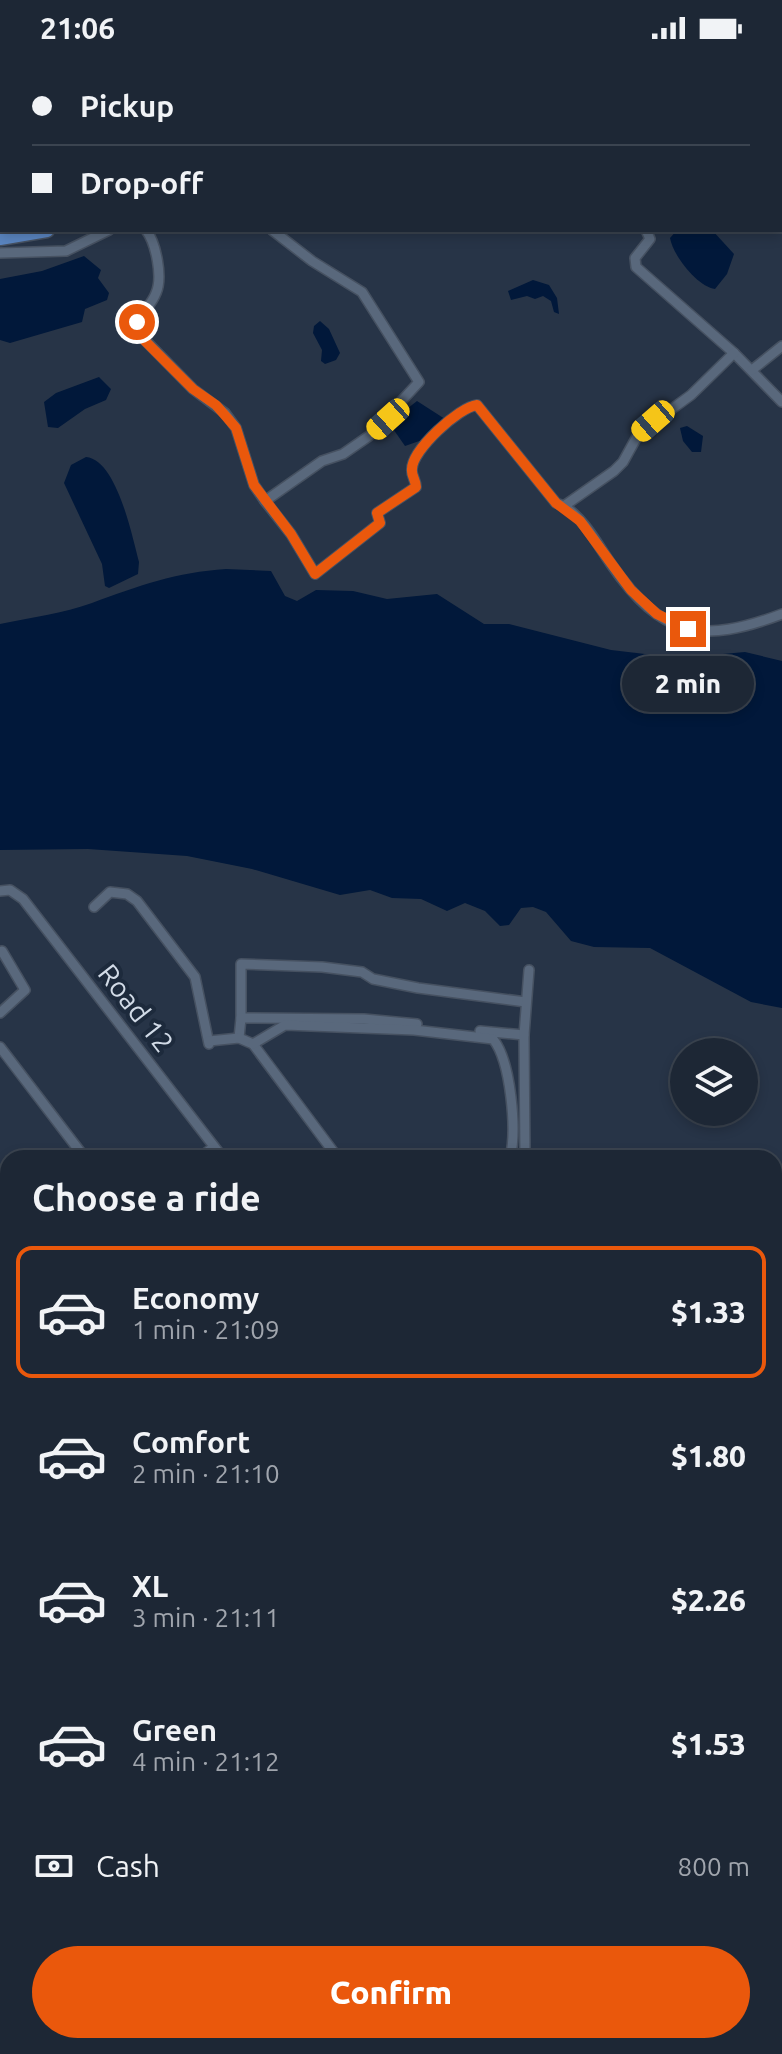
<!DOCTYPE html>
<meta charset="utf-8">
<style>
body{margin:0;font-family:Ubuntu,sans-serif;background:#252f3d;color:#f1f3f6;height:100vh;display:flex;flex-direction:column;font-size:30px;white-space:nowrap}
*{box-sizing:border-box;margin:0}
p{font-size:26px;color:#a0a5ad}
.icon{flex:none;width:44px;height:44px;fill:none;stroke:currentColor;stroke-width:2;stroke-linecap:round;stroke-linejoin:round}
.map{position:relative;flex:1;overflow:hidden}
.drawer{position:absolute;left:0px;top:1094px;width:782px;height:904px;display:flex;flex-direction:column;background:#1d2735;border-radius:24px 24px 0 0;box-shadow:0 4px 12px #0003,0 0 0 2px #3b4450}
.drawer>*{flex:none}
.top-card{position:absolute;left:0px;top:0px;width:782px;height:176px;box-shadow:0 4px 12px #0003,0 0 0 2px #3b4450;display:grid;align-content:center;height:176px;padding:0 32px;background:#1d2735}
.tools{position:absolute;left:670px;top:982px;display:grid;gap:16px}
.tools a{display:grid;place-items:center;width:88px;height:88px;border-radius:50%;background:#1d2735;box-shadow:0 4px 12px #0003,0 0 0 2px #3b4450;font-size:40px}
.end{position:absolute;width:36px;height:36px;margin:-18px;border:10px solid #ea580c;background:#fff;box-shadow:0 0 0 4px #fff}
.from{border-radius:50%}
.bubble{position:absolute;height:56px;border-radius:28px;background:#1d2735;box-shadow:0 4px 12px #0003,0 0 0 2px #3b4450;font-size:26px;font-weight:800;line-height:56px;text-align:center}
.car{position:absolute;width:24px;height:48px;margin:-24px -12px;border-radius:10px;box-shadow:0 0 6px 2px #0007;background:linear-gradient(#f5c518 24%,#345 0 40%,#f5c518 0 76%,#345 0 86%,#f5c518 0)}
.top-card b{display:flex;align-items:center;gap:28px;height:76px;font-size:30px}
.top-card b+b{border-top:2px solid #3b4450}
.top-card i{width:20px;height:20px;background:#f1f3f6}
ul{padding:0;list-style:none}
li{display:flex;align-items:center;gap:24px;height:132px;margin:0 16px 12px;padding:0 16px;border:4px solid transparent;border-radius:16px}
li div{flex:1}
li b{display:block;font-size:30px}
li em{font-style:normal;font-weight:800}
li.current{border-color:#ea580c}
li>.icon{width:72px;height:72px;stroke-width:1.5}
h2{padding:0 32px;font-size:36px;line-height:96px}
.pay{display:flex;align-items:center;gap:20px;height:88px;padding:0 32px;font-size:30px}
.pay p{margin-inline-start:auto}
.primary-button{display:flex;gap:16px;margin-top:auto;padding:16px 32px}
.primary-button a{flex:1;height:92px;border-radius:48px;background:#ea580c;color:#fff;font-size:32px;font-weight:800;line-height:92px;text-align:center}
.status{display:flex;justify-content:space-between;align-items:center;height:56px;padding:0 40px;background:#1d2735;direction:ltr}
.status svg{height:22px;fill:currentColor}
.map>svg:first-child{display:block}
.water{fill:#01183a}
.lines{fill:none;stroke-linecap:round;stroke-linejoin:round}
.street-casing{stroke:#465161;stroke-width:12}
.secondary-casing{stroke:#465161;stroke-width:15}
.primary-casing{stroke:#465161;stroke-width:17}
.street{stroke:#59687c;stroke-width:9}
.secondary{stroke:#59687c;stroke-width:12}
.primary{stroke:#5a85c0;stroke-width:14}
.route{stroke:#ea580c;stroke-width:10}
.labels{text-anchor:middle;stroke-width:8;stroke-linejoin:round;paint-order:stroke}
.street-label{font-size:28px;fill:#d2dbe7;stroke:#1d2a3c}
</style>
<div class="status"><b>21:06</b><svg viewBox="0 0 49 12"><path d="M0 12V9h3v3zM5 12V6h3v6zM10 12V3h3v9zM15 12V0h3v12zM26 1h20v11H26zM47 4h2v5h-2z"/></svg></div>
<div class="map">
<svg width="782" height="1998" viewBox="0 0 782 1998">
<rect width="100%" height="100%" fill="#273447"/>
<g class="water">
<path d="M677 174H712L734 198 727 218 715 233C698 231 673 200 670 182Z"/>
<polygon points="84,200 101,214 98,222 109,237 107,244 85,253 82,266 10,287 0,284 0,223 42,215"/>
<polygon points="533,224 549,229 557,242 559,258 554,256 551,245 543,240 535,243 527,240 511,244 508,235"/>
<polygon points="320,265 329,273 340,297 336,304 325,308 321,305 322,294 313,277 314,270"/>
<polygon points="99,321 111,333 106,344 85,353 58,372 48,371 44,346 56,337"/>
<polygon points="417,345 445,363 425,383 405,390 389,367"/>
<polygon points="687,370 703,380 701,396 692,396 683,385 680,372"/>
<path d="M86 401C117 404 132 480 139 506L138 518 109 532 105 530 102 508 64 427 71 409Z"/>
<path d="M226 513 271 515 285 540 297 545 316 534 353 535 387 543 437 538 484 568H509L611 594 679 602 745 596 782 605V952L751 946 650 892 594 891 571 885 546 856 533 851 521 852 509 869 500 870 485 855 465 847 447 855 421 843 392 842 370 834 340 839 252 813 187 800 88 793 0 794V568C30 562 64 557 92 547 138 530 177 516 226 513Z"/>
<polygon points="774,1311 782,1320 781,1383 774,1389"/>
<polygon points="782,1958 782,1996 776,1998 672,1998 684,1990 774,1990 774,1960"/>
</g>
<g class="lines">
<defs>
<g id="street">
<path d="M146 174C156 187 163 221 156 237 150 253 136 258 138 277L193 333 225 357 236 372 254 429 265 445 322 405 343 398 369 380 419 326 362 236 312 205 272 174"/>
<polyline points="646,174 650,183 635,202 636,211 734,297 782,346"/>
<polyline points="0,197 66,195 109,174"/>
<polyline points="752,314 782,290"/>
<path d="M265 445 291 478 315 518 380 467 377 457 416 431C416 424 411 420 412 413 412 394 459 351 477 349L556 447 564 450 614 415 623 406 639 377 691 339 734 297"/>
<path d="M564 450C585 464 597 488 611 508 662 582 702 588 782 558"/>
<polyline points="0,835 10,834 23,843 223,1102"/>
<polyline points="94,851 110,836 127,838 137,845 195,921 209,988"/>
<polyline points="0,957 25,934 2,895"/>
<polyline points="241,962 241,908 322,911 362,916 373,923 418,932 526,946"/>
<polyline points="480,975 524,979"/>
<polyline points="239,982 241,962 364,963 417,968"/>
<polyline points="209,985 239,982 253,988 338,1102"/>
<path d="M253 988 285 969 414 974 493 983C511 1005 517 1075 510 1102"/>
<polyline points="0,991 85,1102"/>
<polyline points="199,1102 214,1091"/>
<polyline points="525,1102 524,979 529,914"/>
<polyline points="774,1221 782,1216"/>
<polyline points="0,1255 8,1249"/>
<polyline points="774,1286 782,1304"/>
<polyline points="0,1399 8,1410"/>
<polyline points="0,1722 8,1715"/>
<polyline points="774,1760 782,1777"/>
<polyline points="774,1858 782,1875"/>
<polyline points="236,1990 242,1998"/>
<polyline points="282,1990 288,1998"/>
<polyline points="315,1990 320,1998"/>
<polyline points="372,1990 378,1998"/>
<polyline points="483,1990 488,1998"/>
<polyline points="140,1998 151,1990"/>
</g>
<polyline id="secondary" points="774,1490 782,1491"/>
<g id="primary">
<polyline points="659,2 663,0"/>
<polyline points="0,182 47,174"/>
<polyline points="774,1790 782,1785"/>
<polyline points="774,1946 782,1943"/>
<polyline points="572,1998 578,1990"/>
<polyline points="646,1998 656,1990"/>
</g>
</defs>
<use href="#street" class="street-casing"/>
<use href="#secondary" class="secondary-casing"/>
<use href="#primary" class="primary-casing"/>
<use href="#street" class="street"/>
<use href="#secondary" class="secondary"/>
<use href="#primary" class="primary"/>
</g>
<g class="lines">
<path class="route" d="M137 266 145 285 193 333 216 349 236 372 254 429 291 478 315 518 380 467 377 457 416 431C416 424 411 420 412 413 412 394 459 351 477 349L556 447 580 465 631 534 657 558 688 573"/>
</g>
<g class="labels">
<g class="street-label">
<text transform="translate(136 952) rotate(52)" y="10">Road 12</text>
</g>
</g>
</svg>
<div class="tools">
<a><svg class="icon" aria-label="layers" viewBox="0 0 24 24"><path d="M12 4l9 5-9 5-9-5zM3 14l9 5 9-5"/></svg></a>
</div>
<i class="end from" style="left:137px;top:266px"></i>
<i class="end" style="left:688px;top:573px"></i>
<div class="bubble" style="left:622px;top:600px;width:132px">2 min</div>
<i class="car" style="left:388px;top:363px;rotate:228deg"></i>
<i class="car" style="left:653px;top:365px;rotate:229deg"></i>
<div class="top-card">
<b><i class="from"></i>Pickup</b>
<b><i></i>Drop-off</b>
</div>
<section class="drawer">
<h2>Choose a ride</h2>
<ul>
<li class="current"><svg class="icon" aria-label="car" viewBox="0 0 24 24"><path d="M5 17H2v-5l4-1 3-4h7l3 4 3 1v5h-3M9 17h6M6 11h13"/><circle cx="7" cy="17" r="2"/><circle cx="17" cy="17" r="2"/></svg><div><b>Economy</b><p>1 min · 21:09</p></div><em>$1.33</em></li>
<li><svg class="icon" aria-label="car" viewBox="0 0 24 24"><path d="M5 17H2v-5l4-1 3-4h7l3 4 3 1v5h-3M9 17h6M6 11h13"/><circle cx="7" cy="17" r="2"/><circle cx="17" cy="17" r="2"/></svg><div><b>Comfort</b><p>2 min · 21:10</p></div><em>$1.80</em></li>
<li><svg class="icon" aria-label="car" viewBox="0 0 24 24"><path d="M5 17H2v-5l4-1 3-4h7l3 4 3 1v5h-3M9 17h6M6 11h13"/><circle cx="7" cy="17" r="2"/><circle cx="17" cy="17" r="2"/></svg><div><b>XL</b><p>3 min · 21:11</p></div><em>$2.26</em></li>
<li><svg class="icon" aria-label="car" viewBox="0 0 24 24"><path d="M5 17H2v-5l4-1 3-4h7l3 4 3 1v5h-3M9 17h6M6 11h13"/><circle cx="7" cy="17" r="2"/><circle cx="17" cy="17" r="2"/></svg><div><b>Green</b><p>4 min · 21:12</p></div><em>$1.53</em></li>
</ul>
<div class="pay"><svg class="icon" aria-label="cash" viewBox="0 0 24 24"><path d="M3 7h18v10H3z"/><circle cx="12" cy="12" r="2"/></svg>Cash<p>800 m</p></div>
<div class="primary-button"><a>Confirm</a></div>
</section>
</div>
